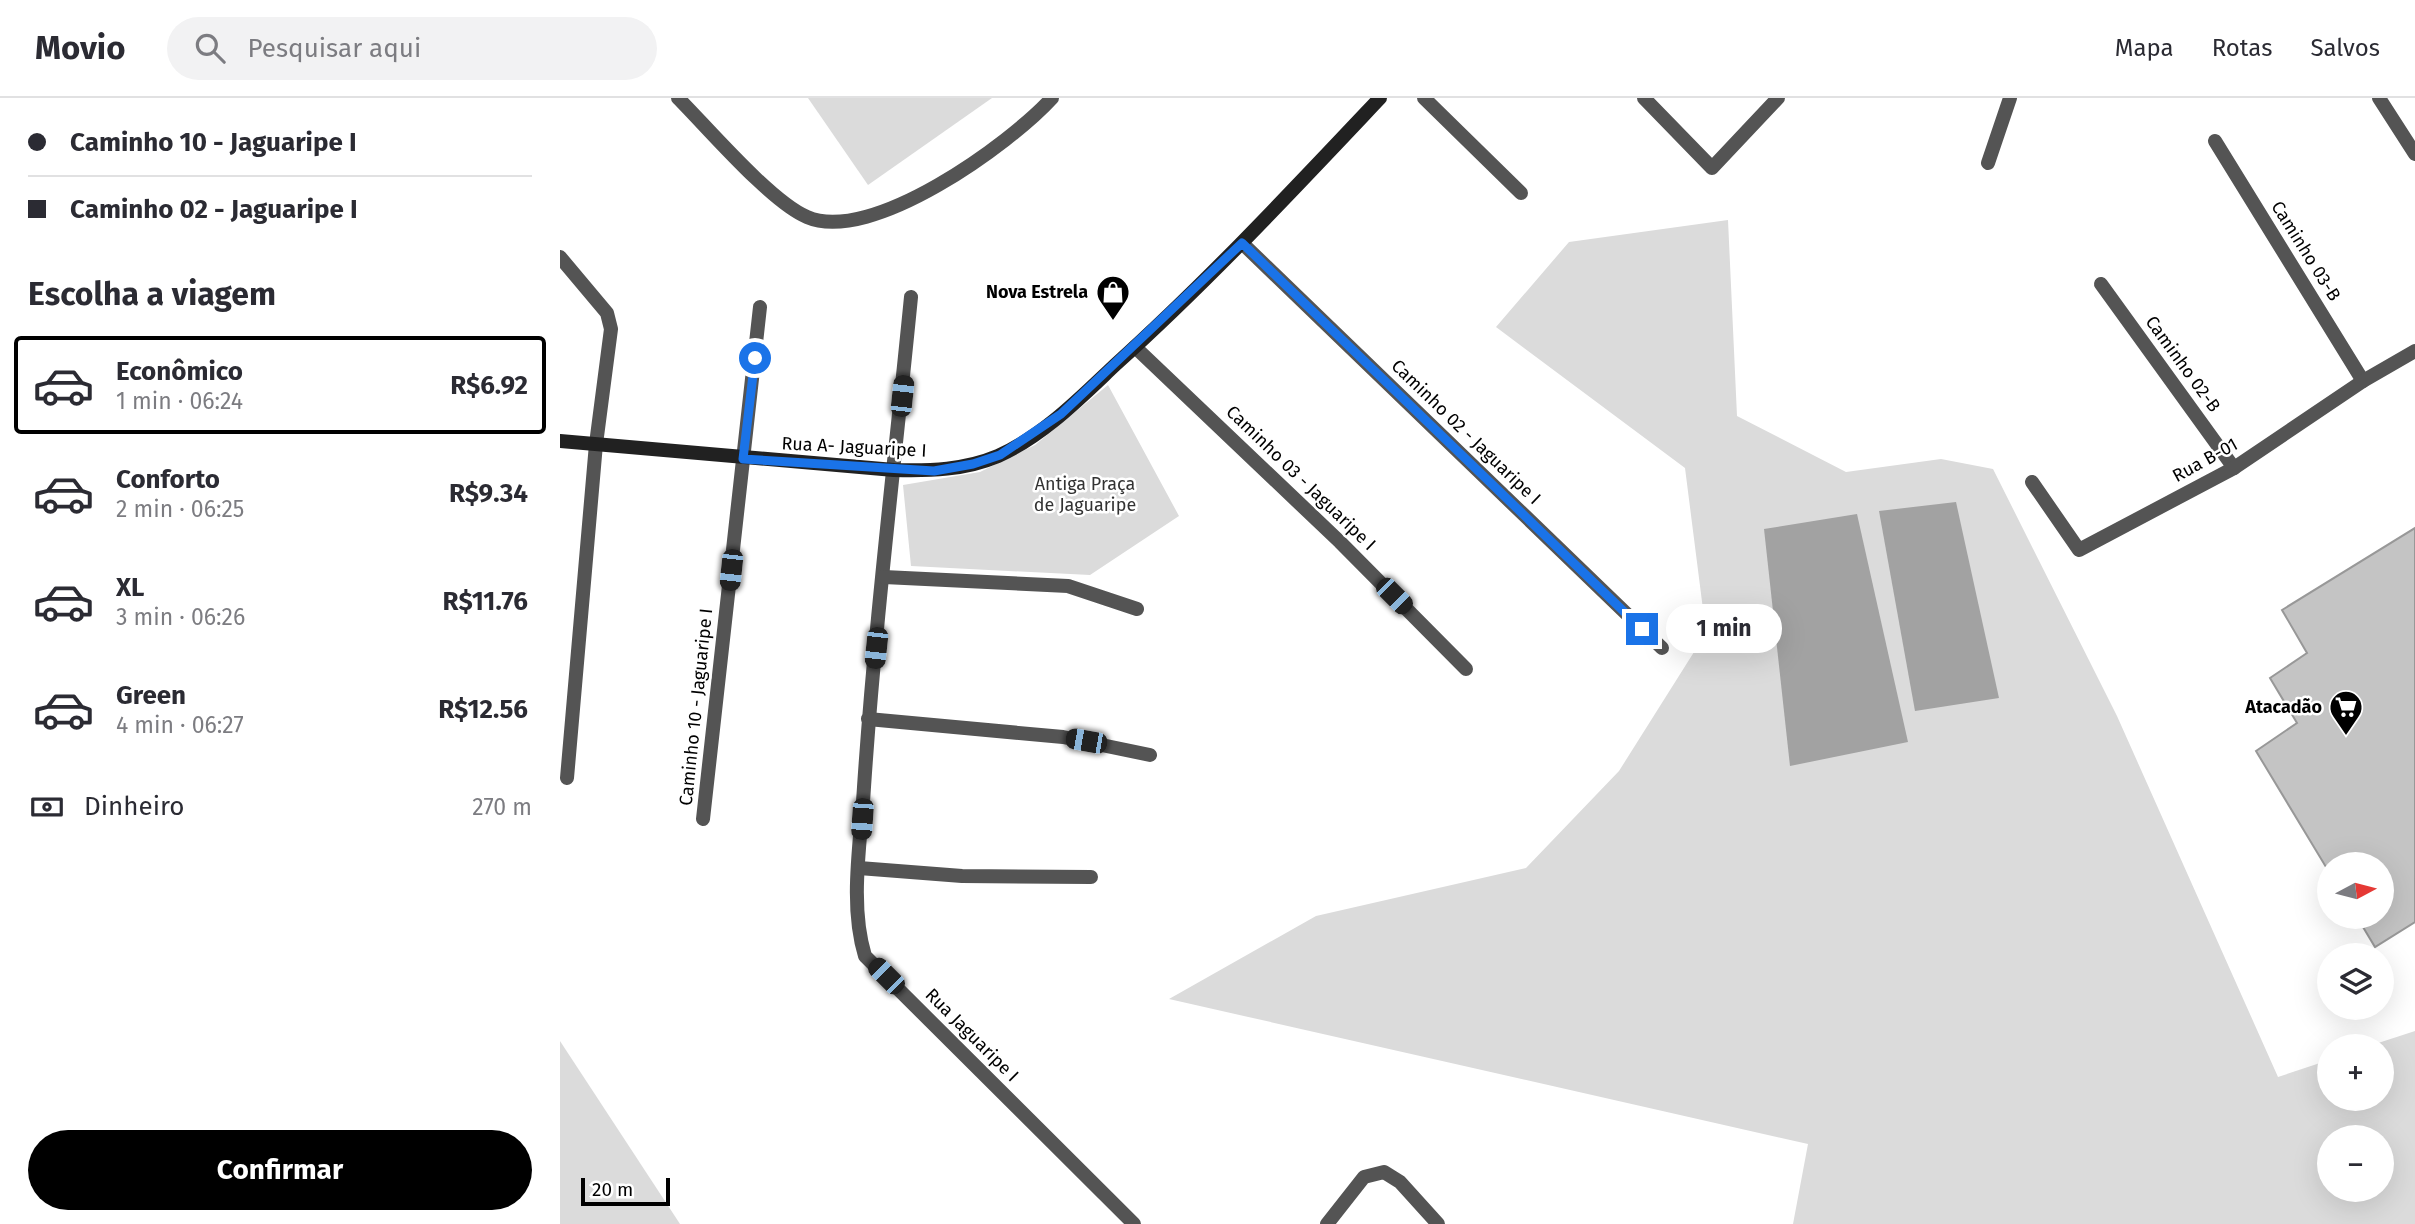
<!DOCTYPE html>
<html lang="pt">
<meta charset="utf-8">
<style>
body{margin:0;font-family:"Fira Sans",sans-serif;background:#f2f2f3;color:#2b2b33;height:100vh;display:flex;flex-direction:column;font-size:26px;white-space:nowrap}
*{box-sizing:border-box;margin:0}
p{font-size:23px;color:#7c7c81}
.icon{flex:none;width:38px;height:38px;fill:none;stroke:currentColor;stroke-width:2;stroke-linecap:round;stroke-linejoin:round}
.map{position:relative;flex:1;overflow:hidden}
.details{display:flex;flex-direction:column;background:#fff;width:560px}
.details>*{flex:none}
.hud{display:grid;align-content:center;height:154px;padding:0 28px;background:#fff}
.needle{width:46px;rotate:83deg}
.buttons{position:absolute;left:1757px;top:754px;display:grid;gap:14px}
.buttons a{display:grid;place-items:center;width:77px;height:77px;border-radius:50%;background:#fff;box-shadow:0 7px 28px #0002;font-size:35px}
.scale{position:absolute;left:21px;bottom:18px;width:89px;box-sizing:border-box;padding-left:7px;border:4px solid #000;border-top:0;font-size:19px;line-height:24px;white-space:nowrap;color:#000;-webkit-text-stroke:5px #fff;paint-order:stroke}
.end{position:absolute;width:32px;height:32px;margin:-16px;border:9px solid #1a73e8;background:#fff;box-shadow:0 0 0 4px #fff}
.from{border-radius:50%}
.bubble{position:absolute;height:49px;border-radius:24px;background:#fff;box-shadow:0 7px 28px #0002;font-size:23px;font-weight:700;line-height:49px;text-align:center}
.car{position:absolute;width:21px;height:42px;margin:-21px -10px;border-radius:9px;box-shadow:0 0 5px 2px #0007;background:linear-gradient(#222 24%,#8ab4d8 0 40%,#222 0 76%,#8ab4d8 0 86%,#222 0)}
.hud b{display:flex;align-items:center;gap:24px;height:66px;font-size:26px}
.hud b+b{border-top:2px solid #e1e1e2}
.hud i{width:18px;height:18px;background:#2b2b33}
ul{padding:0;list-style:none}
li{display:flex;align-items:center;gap:21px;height:98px;margin:0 14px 10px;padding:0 14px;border:4px solid transparent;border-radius:7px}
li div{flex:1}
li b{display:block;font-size:26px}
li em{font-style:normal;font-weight:700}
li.current{border-color:#000}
li>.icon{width:63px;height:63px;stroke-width:1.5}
h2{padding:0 28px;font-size:32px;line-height:84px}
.pay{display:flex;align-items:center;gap:18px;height:77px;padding:0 28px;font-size:26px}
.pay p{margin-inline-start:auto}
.button{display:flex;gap:14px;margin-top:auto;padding:14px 28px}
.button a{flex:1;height:80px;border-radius:42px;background:#000;color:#fff;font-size:28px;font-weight:700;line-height:80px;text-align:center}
header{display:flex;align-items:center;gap:42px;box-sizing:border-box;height:98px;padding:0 35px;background:#fff;border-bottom:2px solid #e1e1e2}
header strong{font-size:33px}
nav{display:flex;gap:38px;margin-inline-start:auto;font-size:24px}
.search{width:490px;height:63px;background:#f2f2f3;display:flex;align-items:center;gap:18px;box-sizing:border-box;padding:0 24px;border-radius:38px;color:#7c7c81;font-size:26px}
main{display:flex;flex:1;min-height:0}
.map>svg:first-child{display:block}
.green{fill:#dbdbdb;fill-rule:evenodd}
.water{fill:#a2a2a2}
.building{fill:#c4c4c4;stroke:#989898;stroke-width:2}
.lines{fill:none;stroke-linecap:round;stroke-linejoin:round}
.minor{stroke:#545454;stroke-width:14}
.secondary{stroke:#212121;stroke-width:14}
.route{stroke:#1a73e8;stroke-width:9}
.labels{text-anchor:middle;stroke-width:5;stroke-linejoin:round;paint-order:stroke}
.street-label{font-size:18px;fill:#000;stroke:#fff}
.poi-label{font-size:18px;font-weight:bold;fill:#000;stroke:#fff;text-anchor:end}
.park-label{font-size:18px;fill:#323232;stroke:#fff}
</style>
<header>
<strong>Movio</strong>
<div class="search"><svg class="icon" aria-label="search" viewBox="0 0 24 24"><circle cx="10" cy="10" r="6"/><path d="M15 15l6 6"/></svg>Pesquisar aqui</div>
<nav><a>Mapa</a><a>Rotas</a><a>Salvos</a></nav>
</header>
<main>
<section class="details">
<div class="hud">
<b><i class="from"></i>Caminho 10 - Jaguaripe I</b>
<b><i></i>Caminho 02 - Jaguaripe I</b>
</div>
<h2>Escolha a viagem</h2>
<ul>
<li class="current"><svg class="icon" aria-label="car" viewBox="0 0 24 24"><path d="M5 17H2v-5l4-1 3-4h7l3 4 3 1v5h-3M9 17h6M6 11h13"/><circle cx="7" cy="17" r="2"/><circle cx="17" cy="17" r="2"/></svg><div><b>Econômico</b><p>1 min · 06:24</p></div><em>R$6.92</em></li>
<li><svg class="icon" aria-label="car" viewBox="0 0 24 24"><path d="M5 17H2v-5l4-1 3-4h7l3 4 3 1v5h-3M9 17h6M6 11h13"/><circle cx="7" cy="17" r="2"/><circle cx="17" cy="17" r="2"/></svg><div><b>Conforto</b><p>2 min · 06:25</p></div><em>R$9.34</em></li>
<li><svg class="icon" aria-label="car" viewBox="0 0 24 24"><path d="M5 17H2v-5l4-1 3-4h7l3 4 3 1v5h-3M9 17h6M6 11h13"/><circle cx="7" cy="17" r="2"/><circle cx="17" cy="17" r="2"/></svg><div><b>XL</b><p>3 min · 06:26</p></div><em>R$11.76</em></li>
<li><svg class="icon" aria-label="car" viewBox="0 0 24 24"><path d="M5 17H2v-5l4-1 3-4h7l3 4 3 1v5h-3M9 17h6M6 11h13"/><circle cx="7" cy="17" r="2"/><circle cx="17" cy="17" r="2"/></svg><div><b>Green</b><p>4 min · 06:27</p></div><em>R$12.56</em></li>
</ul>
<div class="pay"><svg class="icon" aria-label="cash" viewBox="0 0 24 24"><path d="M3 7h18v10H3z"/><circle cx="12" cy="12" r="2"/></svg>Dinheiro<p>270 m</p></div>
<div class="button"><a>Confirmar</a></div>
</section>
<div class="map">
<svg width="1855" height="1126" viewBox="0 0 1855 1126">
<rect width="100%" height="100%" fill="#fff"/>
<g class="green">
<polygon points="248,0 432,0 308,87"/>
<path d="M1168 122 1177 318 1286 374 1381 361 1433 371 1557 618 1718 979 1769 962V1001H1822V948H1809L1855 933V1126H1233L1248 1046 609 901 756 818 966 770 1059 673 1146 535 1125 370 936 229 1009 144ZM1769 1040H1822V1092H1769Z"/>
<polygon points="548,287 619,418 530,477 351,468 343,387 420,374 475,347"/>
<polygon points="0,943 120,1126 0,1126"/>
</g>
<g class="water">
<polygon points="1396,404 1439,600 1355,613 1319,413"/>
<polygon points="1297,416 1348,644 1230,668 1204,431"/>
</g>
<polygon class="building" points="1855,430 1855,824 1815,849 1797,819 1822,819 1822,766 1769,766 1769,774 1696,653 1737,625 1710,580 1747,555 1722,512"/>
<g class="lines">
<g class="minor">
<path d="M118 0C148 30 211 104 247 119 311 147 450 46 492 0"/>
<polyline points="864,0 961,95"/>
<polyline points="1084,0 1152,70 1218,0"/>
<polyline points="1819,0 1855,56"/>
<polyline points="1655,43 1803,283"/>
<polyline points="1428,65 1450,0"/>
<polyline points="682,145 1102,550"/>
<polyline points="0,159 47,215 51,231 36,346 7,680"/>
<polyline points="1541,186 1674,370"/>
<path d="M351 199C335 362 315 525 304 689 301 742 289 806 305 858L574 1126"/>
<polyline points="575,249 780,444 906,571"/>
<polyline points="1472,384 1519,452 1674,370 1803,283 1855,253"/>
<polyline points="324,479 508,488 577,511"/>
<polyline points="308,621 503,639 590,657"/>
<polyline points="143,721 200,209"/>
<polyline points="299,770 402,778 531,779"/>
<polyline points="767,1126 804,1079 824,1074 840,1084 878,1126"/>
</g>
<path class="secondary" d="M0 343 334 372C370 373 405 372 438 358 483 338 520 300 555 267 648 183 734 91 820 0"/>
</g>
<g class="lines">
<polyline class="route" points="195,260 183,361 374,373 413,366 440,357 501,316 682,145 1082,531"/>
</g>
<defs>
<symbol id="shop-pin" viewBox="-11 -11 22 30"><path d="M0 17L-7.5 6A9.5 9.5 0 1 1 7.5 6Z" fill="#000" stroke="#fff"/><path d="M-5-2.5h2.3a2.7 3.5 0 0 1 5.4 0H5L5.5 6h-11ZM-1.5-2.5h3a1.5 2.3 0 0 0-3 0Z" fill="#fff"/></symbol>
<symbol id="supermarket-pin" viewBox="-11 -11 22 30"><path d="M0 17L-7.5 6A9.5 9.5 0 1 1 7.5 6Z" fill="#000" stroke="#fff"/><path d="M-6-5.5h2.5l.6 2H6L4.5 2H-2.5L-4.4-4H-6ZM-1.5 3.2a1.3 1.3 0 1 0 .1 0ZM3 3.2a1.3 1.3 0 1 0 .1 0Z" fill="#fff"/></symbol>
</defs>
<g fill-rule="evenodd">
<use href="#shop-pin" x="534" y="175" width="38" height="52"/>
<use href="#supermarket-pin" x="1767" y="590" width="38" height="52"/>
</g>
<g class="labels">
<g class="street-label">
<text transform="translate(1746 153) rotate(58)" y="6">Caminho 03-B</text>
<text transform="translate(1623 266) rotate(54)" y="6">Caminho 02-B</text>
<text transform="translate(906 334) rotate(44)" y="6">Caminho 02 - Jaguaripe I</text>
<text transform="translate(294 349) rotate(3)" y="6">Rua A- Jaguaripe I</text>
<text transform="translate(1645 362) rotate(-29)" y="6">Rua B-01</text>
<text transform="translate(741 380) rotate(44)" y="6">Caminho 03 - Jaguaripe I</text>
<text transform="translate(136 609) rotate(-84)" y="6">Caminho 10 - Jaguaripe I</text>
<text transform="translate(412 937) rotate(45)" y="6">Rua Jaguaripe I</text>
</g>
<g class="poi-label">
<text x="528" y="200">Nova Estrela</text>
<text x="1762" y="615">Atacadão</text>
</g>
<g class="park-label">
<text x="525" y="392">Antiga Praça<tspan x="525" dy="21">de Jaguaripe</tspan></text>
</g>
</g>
</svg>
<div class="buttons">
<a><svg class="needle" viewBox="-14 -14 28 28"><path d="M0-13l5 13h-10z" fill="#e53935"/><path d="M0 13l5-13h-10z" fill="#7c7c81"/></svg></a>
<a><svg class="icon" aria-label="layers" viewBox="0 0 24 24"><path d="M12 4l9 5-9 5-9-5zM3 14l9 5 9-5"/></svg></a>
<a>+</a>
<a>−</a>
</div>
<div class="scale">20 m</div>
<i class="end from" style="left:195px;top:260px"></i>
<i class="end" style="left:1082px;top:531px"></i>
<div class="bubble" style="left:1106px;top:506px;width:116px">1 min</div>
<i class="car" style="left:342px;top:298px;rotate:6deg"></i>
<i class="car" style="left:171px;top:472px;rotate:186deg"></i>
<i class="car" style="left:834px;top:498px;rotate:135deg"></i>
<i class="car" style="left:316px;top:550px;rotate:186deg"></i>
<i class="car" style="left:526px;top:643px;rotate:280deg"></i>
<i class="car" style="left:302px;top:721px;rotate:184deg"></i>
<i class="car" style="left:326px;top:878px;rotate:315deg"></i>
</div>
</main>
